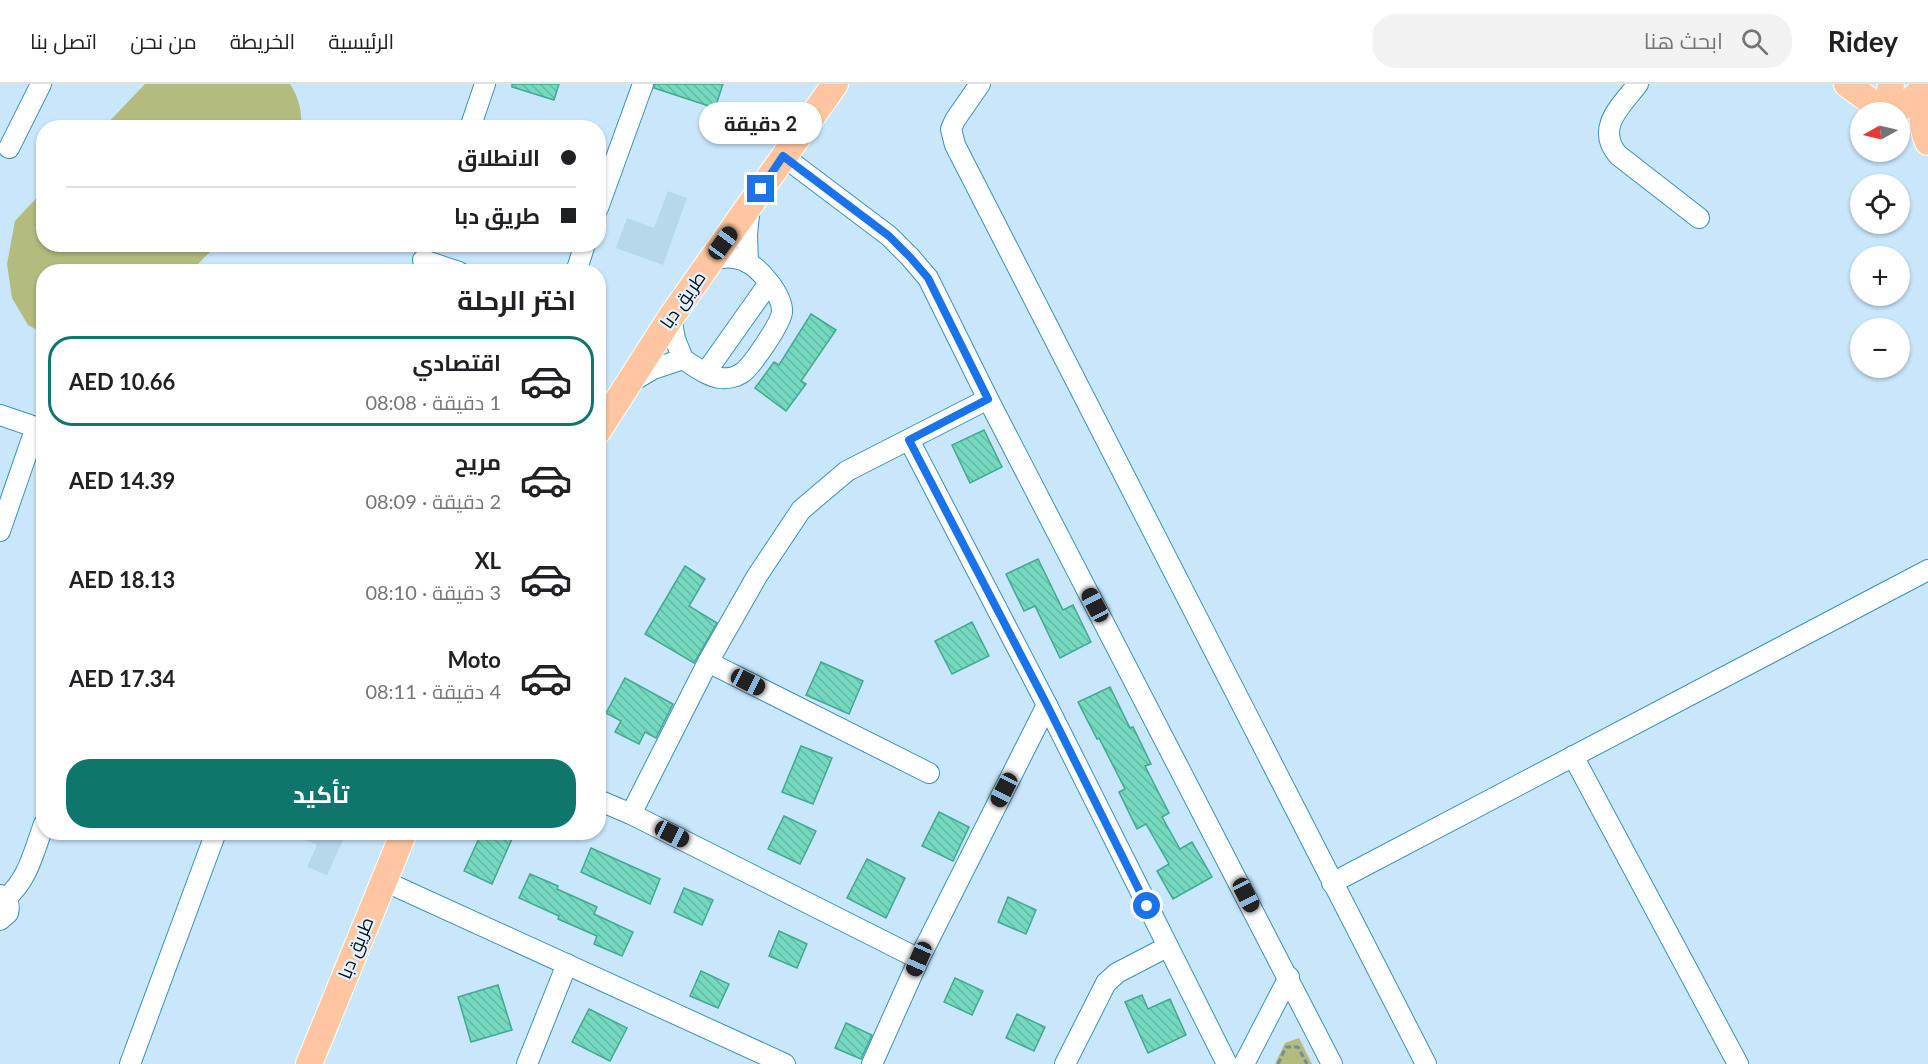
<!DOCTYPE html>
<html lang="ar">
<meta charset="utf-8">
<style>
body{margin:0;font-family:Lato,Cairo,sans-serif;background:#f2f2f2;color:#202124;direction:rtl;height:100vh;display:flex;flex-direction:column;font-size:22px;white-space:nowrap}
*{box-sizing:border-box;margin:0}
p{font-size:20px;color:#757577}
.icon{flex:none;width:33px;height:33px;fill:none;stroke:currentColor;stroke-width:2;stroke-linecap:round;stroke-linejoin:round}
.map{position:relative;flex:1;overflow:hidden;direction:ltr}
.details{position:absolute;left:36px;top:180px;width:570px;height:576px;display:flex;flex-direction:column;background:#fff;border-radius:24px;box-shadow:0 2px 4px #0004;direction:rtl}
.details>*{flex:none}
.top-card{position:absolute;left:36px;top:36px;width:570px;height:132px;border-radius:24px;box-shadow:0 2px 4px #0004;direction:rtl;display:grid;align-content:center;height:132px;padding:0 30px;background:#fff}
.needle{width:39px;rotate:262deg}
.tools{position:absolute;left:1850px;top:18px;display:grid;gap:12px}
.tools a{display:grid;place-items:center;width:60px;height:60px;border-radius:50%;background:#fff;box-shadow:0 2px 4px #0004;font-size:30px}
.end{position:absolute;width:27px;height:27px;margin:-14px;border:8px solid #1a73e8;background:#fff;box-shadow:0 0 0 3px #fff}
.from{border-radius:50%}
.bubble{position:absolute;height:42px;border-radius:21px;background:#fff;box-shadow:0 2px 4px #0004;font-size:20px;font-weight:700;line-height:42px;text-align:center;direction:rtl}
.car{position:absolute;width:18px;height:36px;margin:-18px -9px;border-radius:8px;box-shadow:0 0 4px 2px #0007;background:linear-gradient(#222 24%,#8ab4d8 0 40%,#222 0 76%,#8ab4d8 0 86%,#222 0)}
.top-card b{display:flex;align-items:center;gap:21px;height:57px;font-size:22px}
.top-card b+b{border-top:2px solid #e0e0e0}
.top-card i{width:15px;height:15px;background:#202124}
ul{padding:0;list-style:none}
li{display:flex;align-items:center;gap:18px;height:90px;margin:0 12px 9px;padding:0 18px;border:3px solid transparent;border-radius:24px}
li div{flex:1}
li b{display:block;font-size:22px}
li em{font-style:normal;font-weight:700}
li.current{border-color:#0f766e}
li>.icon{width:54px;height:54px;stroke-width:1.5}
h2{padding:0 30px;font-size:27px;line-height:72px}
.button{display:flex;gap:12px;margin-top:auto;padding:12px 30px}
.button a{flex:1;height:69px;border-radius:24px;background:#0f766e;color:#fff;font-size:24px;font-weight:700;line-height:69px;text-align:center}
header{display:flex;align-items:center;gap:36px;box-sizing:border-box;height:84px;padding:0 30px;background:#fff;border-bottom:2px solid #e0e0e0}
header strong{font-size:28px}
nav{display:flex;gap:33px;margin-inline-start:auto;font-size:21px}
.search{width:420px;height:54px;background:#f2f2f2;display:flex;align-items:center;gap:15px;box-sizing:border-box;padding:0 21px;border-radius:24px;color:#757577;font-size:22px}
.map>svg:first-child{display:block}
.built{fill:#b7d8eb}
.green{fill:#b3bb7e}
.building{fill:url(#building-back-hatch);stroke:#43a890;stroke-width:1.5}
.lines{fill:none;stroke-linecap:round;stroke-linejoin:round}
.minor-casing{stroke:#3d8fb9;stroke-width:22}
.major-casing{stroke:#fff;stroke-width:28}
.path{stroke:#748c9c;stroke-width:3;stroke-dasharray:6 3;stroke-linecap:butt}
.minor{stroke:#fff;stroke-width:20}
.major{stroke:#fec7a1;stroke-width:26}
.route{stroke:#1a73e8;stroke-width:8}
.labels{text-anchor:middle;stroke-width:4.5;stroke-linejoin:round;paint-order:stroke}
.street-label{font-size:18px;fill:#00101c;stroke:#e3f2fb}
</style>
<header>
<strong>Ridey</strong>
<div class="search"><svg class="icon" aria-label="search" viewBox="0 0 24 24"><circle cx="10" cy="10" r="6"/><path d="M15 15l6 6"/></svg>ابحث هنا</div>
<nav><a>الرئيسية</a><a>الخريطة</a><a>من نحن</a><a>اتصل بنا</a></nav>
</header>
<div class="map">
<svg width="1928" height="980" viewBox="0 0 1928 980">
<defs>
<pattern id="building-back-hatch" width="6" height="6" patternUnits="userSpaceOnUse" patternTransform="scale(1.5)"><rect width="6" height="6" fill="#74d9be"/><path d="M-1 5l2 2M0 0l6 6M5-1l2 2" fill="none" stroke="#63b9a3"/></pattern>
</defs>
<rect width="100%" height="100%" fill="#c9e7fa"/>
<g class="built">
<polygon points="668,107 687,114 663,181 616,164 627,134 654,144"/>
<polygon points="298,749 346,749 327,791 307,783 317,761 297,752"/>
</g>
<g class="green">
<path d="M145 0H290C299 14 302 27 301 43H104Z"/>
<polygon points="43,107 44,160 217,161 191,187 44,188 43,249 28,241 12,214 7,180 15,137"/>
<polygon points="1299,954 1312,980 1275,980 1285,959"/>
</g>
<g class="building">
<polygon points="512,0 559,0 554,16 512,3"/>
<polygon points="655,0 723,0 715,24 654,4"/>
<polygon points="811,230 836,246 801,297 806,300 786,327 755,304 774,278 779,281"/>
<polygon points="984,346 1002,383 970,399 952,361"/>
<polygon points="1038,475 1063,526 1073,521 1091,558 1060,574 1035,522 1024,527 1006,490"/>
<polygon points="685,482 705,495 689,522 717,539 694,579 645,550"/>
<polygon points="972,538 989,572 952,590 935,557"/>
<polygon points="821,578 863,597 849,630 806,611"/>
<polygon points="625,594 673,620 656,654 645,648 639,660 615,648 621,637 606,629"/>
<polygon points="1110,603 1130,644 1133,643 1151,680 1145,682 1169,729 1162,733 1180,765 1192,758 1212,793 1173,815 1157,787 1169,780 1146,740 1137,745 1119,708 1125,705 1099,654 1097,655 1078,618"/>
<polygon points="801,662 832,674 813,720 782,708"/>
<polygon points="939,728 969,743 953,777 922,762"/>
<polygon points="784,732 816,747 800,780 768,765"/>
<polygon points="482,748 515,748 492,800 464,787"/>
<polygon points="591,764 660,795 650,820 581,788"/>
<polygon points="867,775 905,794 886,834 847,814"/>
<polygon points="530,790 558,802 557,805 597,823 594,830 633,848 622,872 594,860 597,852 558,835 559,832 519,814"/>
<polygon points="684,804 713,816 702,841 674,828"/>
<polygon points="1008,813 1036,826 1026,850 998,838"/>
<polygon points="779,847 807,860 797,884 769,872"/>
<polygon points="701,887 729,900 718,924 690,912"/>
<polygon points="955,894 983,907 972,931 944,918"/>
<polygon points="498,901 512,946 471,958 458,913"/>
<polygon points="1142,911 1148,925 1170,915 1186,951 1148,969 1125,918"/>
<polygon points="589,925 627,944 610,977 572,958"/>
<polygon points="1017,930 1045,943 1034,967 1006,954"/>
<polygon points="846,939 872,951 861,975 835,964"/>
</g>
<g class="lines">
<defs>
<g id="minor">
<polyline points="980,0 955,36 951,45 955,61 1426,980"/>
<path d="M1638 0C1621 22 1595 44 1618 71L1699 134"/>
<polyline points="470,44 485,0"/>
<polyline points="9,64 41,0"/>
<polyline points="783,72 889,152 910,173 928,194 988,315 1332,980"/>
<polyline points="598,124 643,0"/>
<polyline points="423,176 459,188"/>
<polyline points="748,179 747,150 750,122"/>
<polyline points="576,188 585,160"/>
<path d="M671 233 675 255 683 275C694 282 707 292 720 294 727 295 736 293 742 289 752 282 781 239 782 228 783 211 758 181 742 176 731 172 721 173 710 177"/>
<polyline points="706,288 769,199"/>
<polyline points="631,298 653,285 683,275"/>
<polyline points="0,331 44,346"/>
<polyline points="909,356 1047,621 1227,980"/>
<polyline points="0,447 36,343"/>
<polyline points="708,578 929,689"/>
<polyline points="1573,672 1738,980"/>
<polyline points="598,716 631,730 919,875"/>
<polyline points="631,730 708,578 757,492 801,426 847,387 988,315"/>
<polyline points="384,797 785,980"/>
<polyline points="1332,799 1928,486"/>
<path d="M0 811C8 815 10 821 8 829L0 836"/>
<path d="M6 814C28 796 34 767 44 740"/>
<polyline points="130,980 216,748"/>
<polyline points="527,980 567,880"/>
<polyline points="872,980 919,875 1047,621"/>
<polyline points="1065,980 1106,899 1117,889 1167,863"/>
<polyline points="1244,980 1289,893"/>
</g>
<g id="major">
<polyline points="1847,0 1885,28"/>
<path d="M1927 1C1921 20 1920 39 1928 58"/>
<polyline points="1887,28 1891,0"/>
<polyline points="1889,28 1906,21 1928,0"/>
<polyline points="598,347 671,233 835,0"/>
<polyline points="309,980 404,748"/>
</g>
</defs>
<use href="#minor" class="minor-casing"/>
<use href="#major" class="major-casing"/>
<polyline class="path" points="1278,980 1286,963 1298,963 1307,980"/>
<use href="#minor" class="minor"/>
<use href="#major" class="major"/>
</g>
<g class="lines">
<polyline class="route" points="761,105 783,72 889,152 910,173 928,194 988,315 909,356 1047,621 1147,822"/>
</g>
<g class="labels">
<g class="street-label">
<text transform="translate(683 216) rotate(-55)" y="6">طريق دبا</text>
<text transform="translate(356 864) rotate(-68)" y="6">طريق دبا</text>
</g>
</g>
</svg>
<div class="tools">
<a><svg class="needle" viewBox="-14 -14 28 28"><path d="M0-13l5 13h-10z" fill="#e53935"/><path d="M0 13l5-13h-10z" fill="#757577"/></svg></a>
<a><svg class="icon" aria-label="locate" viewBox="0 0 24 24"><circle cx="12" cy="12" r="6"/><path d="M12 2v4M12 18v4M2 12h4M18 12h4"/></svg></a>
<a>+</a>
<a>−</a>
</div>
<i class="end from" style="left:1147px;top:822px"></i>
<i class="end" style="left:761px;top:105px"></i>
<div class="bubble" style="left:699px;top:18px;width:123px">2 دقيقة</div>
<i class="car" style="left:723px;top:159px;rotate:36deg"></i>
<i class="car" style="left:1095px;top:521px;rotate:332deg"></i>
<i class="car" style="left:748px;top:598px;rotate:117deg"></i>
<i class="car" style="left:1004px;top:706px;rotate:207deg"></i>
<i class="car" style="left:672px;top:750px;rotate:117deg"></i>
<i class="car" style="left:1246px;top:811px;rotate:153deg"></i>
<i class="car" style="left:919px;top:875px;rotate:204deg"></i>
<div class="top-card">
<b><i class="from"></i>الانطلاق</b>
<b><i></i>طريق دبا</b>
</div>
<section class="details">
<h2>اختر الرحلة</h2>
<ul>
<li class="current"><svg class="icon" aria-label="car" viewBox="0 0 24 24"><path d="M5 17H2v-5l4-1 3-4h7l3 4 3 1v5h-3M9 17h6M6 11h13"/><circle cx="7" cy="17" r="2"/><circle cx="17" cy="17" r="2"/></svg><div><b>اقتصادي</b><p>1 دقيقة · 08:08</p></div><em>AED 10.66</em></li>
<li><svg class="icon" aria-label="car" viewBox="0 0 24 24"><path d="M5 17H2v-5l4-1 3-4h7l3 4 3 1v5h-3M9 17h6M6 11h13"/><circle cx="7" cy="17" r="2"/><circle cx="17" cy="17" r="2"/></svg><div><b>مريح</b><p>2 دقيقة · 08:09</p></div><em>AED 14.39</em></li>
<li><svg class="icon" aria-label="car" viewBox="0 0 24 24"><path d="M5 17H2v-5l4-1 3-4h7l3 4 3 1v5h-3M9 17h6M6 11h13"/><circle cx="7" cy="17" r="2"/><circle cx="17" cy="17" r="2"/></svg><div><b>XL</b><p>3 دقيقة · 08:10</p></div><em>AED 18.13</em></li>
<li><svg class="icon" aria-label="car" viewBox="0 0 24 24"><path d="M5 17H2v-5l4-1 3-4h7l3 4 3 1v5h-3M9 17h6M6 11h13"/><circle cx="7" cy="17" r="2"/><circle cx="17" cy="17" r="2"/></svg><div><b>Moto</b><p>4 دقيقة · 08:11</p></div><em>AED 17.34</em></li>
</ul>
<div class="button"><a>تأكيد</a></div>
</section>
</div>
